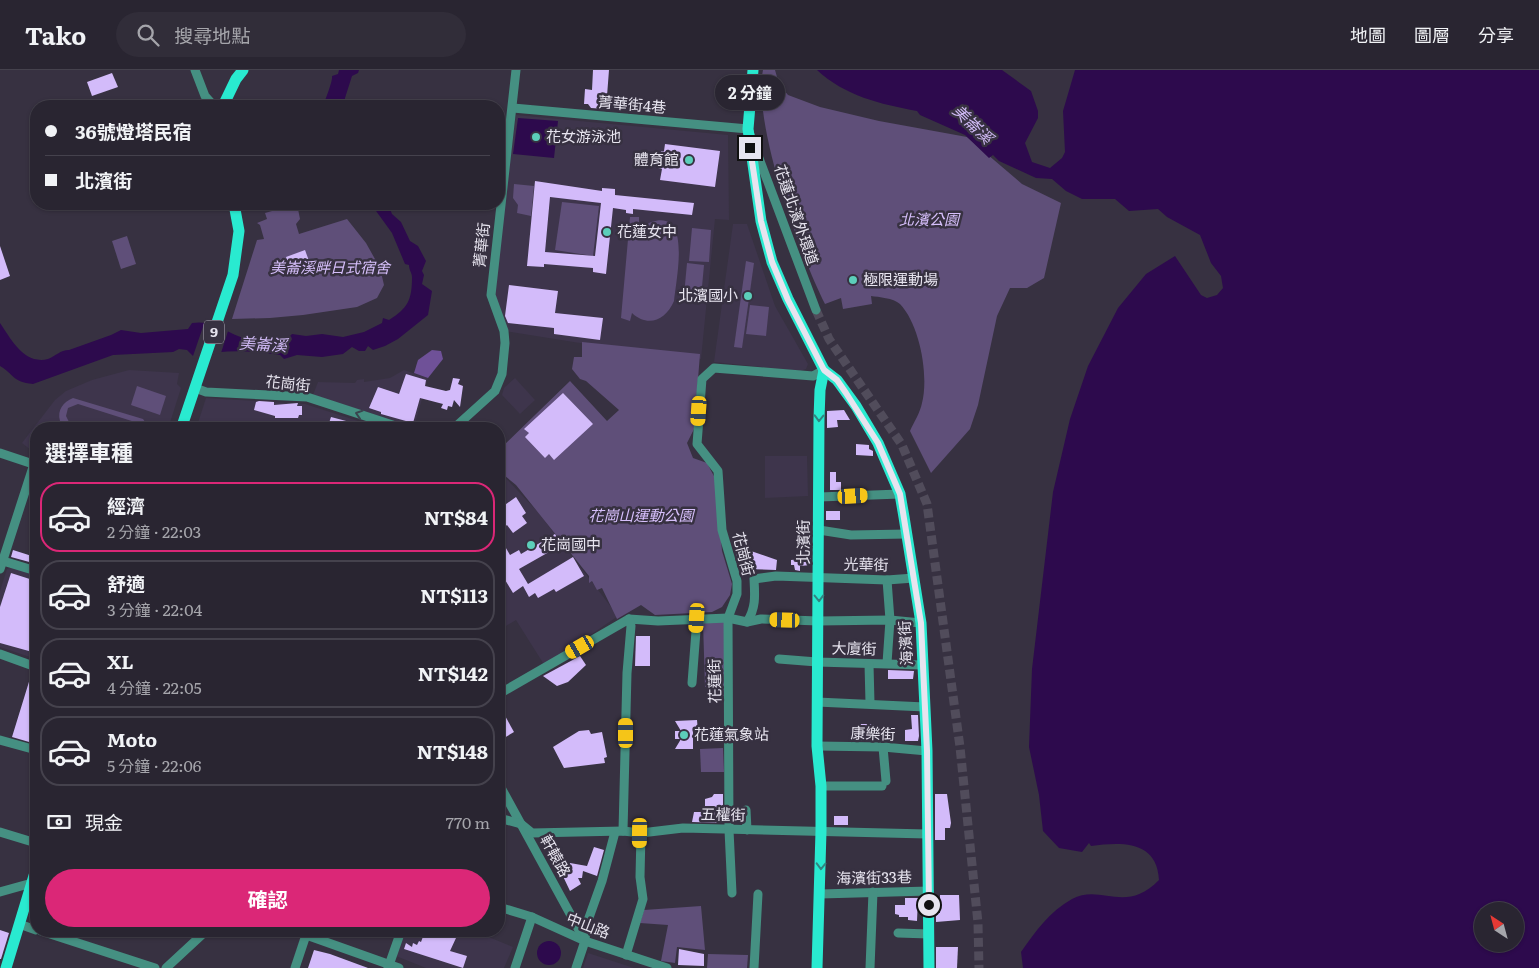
<!DOCTYPE html>
<html lang="zh-TW">
<meta charset="utf-8">
<style>
body{margin:0;font-family:Literata,"Noto Sans TC",serif;background:#312d39;color:#f1f3f6;height:100vh;display:flex;flex-direction:column;font-size:19px;white-space:nowrap}
*{box-sizing:border-box;margin:0}
p{font-size:16px;color:#a5a5ab}
.icon{flex:none;width:28px;height:28px;fill:none;stroke:currentColor;stroke-width:2;stroke-linecap:round;stroke-linejoin:round}
.map{position:relative;flex:1;overflow:hidden}
.drawer{position:absolute;left:30px;top:352px;width:475px;height:515px;display:flex;flex-direction:column;background:#292531;border-radius:20px;box-shadow:0 1px 4px #0004,0 0 0 1px #45424d}
.drawer>*{flex:none}
.hud{position:absolute;left:30px;top:30px;width:475px;height:110px;border-radius:20px;box-shadow:0 1px 4px #0004,0 0 0 1px #45424d;display:grid;align-content:center;height:110px;padding:0 15px;background:#292531}
.needle{width:32px;rotate:324deg}
.buttons{position:absolute;left:1474px;top:832px;display:grid;gap:10px}
.buttons a{display:grid;place-items:center;width:50px;height:50px;border-radius:50%;background:#292531;box-shadow:0 1px 4px #0004,0 0 0 1px #45424d;font-size:25px}
.end{position:absolute;width:22px;height:22px;margin:-11px;border:6px solid #e7e4ef;background:#111;box-shadow:0 0 0 2px #111}
.from{border-radius:50%}
.bubble{position:absolute;height:35px;border-radius:18px;background:#292531;box-shadow:0 1px 4px #0004,0 0 0 1px #45424d;font-size:16px;font-weight:700;line-height:35px;text-align:center}
.car{position:absolute;width:15px;height:30px;margin:-15px -8px;border-radius:6px;box-shadow:0 0 4px 1px #0007;background:linear-gradient(#f5c518 24%,#345 0 40%,#f5c518 0 76%,#345 0 86%,#f5c518 0)}
.hud b{display:flex;align-items:center;gap:18px;height:48px;font-size:19px}
.hud b+b{border-top:1px solid #45424d}
.hud i{width:12px;height:12px;background:#f1f3f6}
ul{padding:0;list-style:none}
li{display:flex;align-items:center;gap:15px;height:70px;margin:0 10px 8px;padding:0 5px;border:2px solid #45424d;border-radius:20px}
li div{flex:1}
li b{display:block;font-size:19px}
li em{font-style:normal;font-weight:700}
li.active{border-color:#db2777}
li>.icon{width:45px;height:45px;stroke-width:1.5}
h2{padding:0 15px;font-size:22px;line-height:60px}
.pay{display:flex;align-items:center;gap:12px;height:55px;padding:0 15px;font-size:19px}
.pay p{margin-inline-start:auto}
.cta{display:flex;gap:10px;margin-top:auto;padding:10px 15px}
.cta a{flex:1;height:58px;border-radius:30px;background:#db2777;color:#fff;font-size:20px;font-weight:700;line-height:58px;text-align:center}
header{display:flex;align-items:center;gap:30px;box-sizing:border-box;height:70px;padding:0 25px;background:#292531;border-bottom:1px solid #45424d}
header strong{font-size:24px}
nav{display:flex;gap:28px;margin-inline-start:auto;font-size:18px}
.search{width:350px;height:45px;background:#312d39;display:flex;align-items:center;gap:12px;box-sizing:border-box;padding:0 18px;border-radius:28px;color:#a5a5ab;font-size:19px}
.map>svg:first-child{display:block}
.built{fill:#3e354c}
.green{fill:#5f4f79}
.forest{fill:#6f5198}
.water{fill:#2d0a4d;fill-rule:evenodd}
.pier{fill:#373141}
.building{fill:#d3bbfa;fill-rule:evenodd}
.lines{fill:none;stroke-linecap:round;stroke-linejoin:round}
.minor-tunnel{stroke:#514c5b;stroke-width:9;stroke-dasharray:9 4.5;stroke-linecap:butt}
.minor{stroke:#459082;stroke-width:9}
.major{stroke:#29ead0;stroke-width:11}
.oneway{stroke:#3a444e}
.oneway2{stroke:#318481}
.route{stroke:#e7e4ef;stroke-width:6}
.poi-dot{fill:#5cceba;stroke:#373141;stroke-width:2}
.labels{text-anchor:middle;stroke-width:5;stroke-linejoin:round;paint-order:stroke}
.shield{fill:#373141;stroke:#b2aebb;stroke-width:1}
.shield-label{font-size:14px;font-weight:bold;fill:#e7e4ef}
.street-label{font-size:15px;fill:#e7e4ef;stroke:#373141}
.poi-label{font-size:15px;fill:#e7e4ef;stroke:#373141;text-anchor:start}
.park-label{font-size:15px;font-style:italic;fill:#d6bffb;stroke:#373141}
.water-label{font-size:16px;font-style:italic;fill:#d0baf5;stroke:#373141}
</style>
<header>
<strong>Tako</strong>
<div class="search"><svg class="icon" aria-label="search" viewBox="0 0 24 24"><circle cx="10" cy="10" r="6"/><path d="M15 15l6 6"/></svg>搜尋地點</div>
<nav><a>地圖</a><a>圖層</a><a>分享</a></nav>
</header>
<div class="map">
<svg width="1539" height="898" viewBox="0 0 1539 898">
<rect width="100%" height="100%" fill="#373141"/>
<g class="built">
<polygon points="516,45 728,65 729,150 715,149 701,289 655,285 505,261 494,235 499,175"/>
<polygon points="733,154 747,154 775,236 808,294 806,299 800,301 714,292"/>
<polygon points="129,300 179,303 177,314 181,318 168,359 36,359 36,385 31,383 31,380 22,373 55,330 66,321 92,310"/>
<polygon points="404,300 428,308 414,357 313,325 318,312 355,313 357,310 364,309 364,312 390,308"/>
<polygon points="515,308 535,330 520,344 502,325 504,318"/>
<polygon points="206,328 305,334 383,359 196,359"/>
<polygon points="765,386 807,386 808,426 765,428"/>
<polygon points="499,401 538,442 618,546 545,596 516,550 499,560"/>
<polygon points="12,497 36,505 36,589 0,577 0,521 7,499"/>
<polygon points="404,861 474,861 513,877 504,898 426,898 396,886"/>
<polygon points="588,883 634,898 583,898"/>
</g>
<g class="green">
<path d="M763 0H775L779 14 788 25 820 37 879 51 967 67 1022 114 1061 133 1044 208 1027 218H1010L997 246 978 335 970 359 931 403 910 361C914 352 920 343 922 333 929 306 920 255 900 234 893 228 879 227 871 226L872 234 843 239 841 228 825 234C800 185 752 52 763 0Z"/>
<polygon points="514,114 534,116 531,146 517,143 518,135 513,128"/>
<polygon points="562,132 599,136 593,186 555,180"/>
<polygon points="251,134 289,134 298,139 300,149 296,154 299,164 347,149 366,173 380,198 384,215 377,228 357,237 303,245 270,248 232,249 257,170 264,169 260,155 257,153 267,149 265,143 272,141 270,135 253,140"/>
<path d="M630 147H639V158C694 126 677 203 674 231 666 250 648 258 632 243L630 251 621 248Z"/>
<polygon points="692,158 711,160 709,192 689,191"/>
<polygon points="127,166 136,194 121,199 112,171"/>
<polygon points="746,191 754,193 742,278 734,277"/>
<polygon points="687,193 704,195 701,227 684,225"/>
<polygon points="750,235 769,237 766,266 746,264"/>
<polygon points="582,272 700,284 694,359 687,373 693,388 707,393 716,410 722,481 732,514 730,525 722,537 712,542 655,545 641,535 617,549 602,518 597,520 592,511 589,513 589,506 516,415 499,401 499,380 570,311 607,351 619,340 586,311 580,309 572,299 574,287 582,287"/>
<polygon points="137,316 166,326 160,345 131,335"/>
<path d="M73 328 143 349 150 359H143L138 353 78 334 68 338 66 346 70 354 84 359H67L57 355V351H60C57 340 63 332 73 328Z"/>
<polygon points="725,551 726,626 710,626 709,617 705,617 703,552"/>
<polygon points="723,678 724,702 701,702 700,679"/>
<polygon points="701,836 705,880 677,877 675,893 661,891 668,855 640,853 644,840"/>
<polygon points="708,884 748,885 747,898 707,898"/>
</g>
<polygon class="forest" points="432,280 441,281 443,289 428,308 414,303 418,290"/>
<g class="water">
<path d="M339 0H359L358 3 352 6 345 28V36H323C325 30 333 11 332 6L338 4Z"/>
<path d="M817 0H1002L1031 21 1038 41V48L1025 73 1032 92 1050 98 1062 88 1065 82 1063 41 1075 0H1539V898H1023L1021 882C1035 862 1050 841 1072 829 1101 813 1125 845 1159 810 1157 770 1121 772 1091 776L1089 773 1082 782 1059 778 1043 761 1039 725 1029 677 1032 599 1053 422 1070 349 1088 296 1118 238 1146 204 1175 186 1201 225 1207 228 1217 225 1223 218 1221 206 1211 193 1200 165 1167 147 1158 139 1129 141 1115 129H1082L1066 121 1052 109 1036 108 999 91 993 85 989 88 965 65 920 45 917 41C880 34 845 26 817 0ZM1482 841H1515V874H1482Z"/>
<polygon points="518,48 558,51 554,88 513,84"/>
<path d="M371 134H388L392 144 401 152 410 171 418 176 426 191 422 201 424 205 422 214 432 221 428 245 398 269 385 276 373 280 368 276 365 281H359L352 277 343 284 322 287 297 285 284 289 280 285C250 280 223 280 193 286L187 280 179 279 173 282 113 285 33 314C12 312 14 304 0 296V253C11 269 24 295 48 289 56 286 60 280 69 280L111 265 121 260 141 263 188 259 192 253C217 249 229 267 251 269 262 270 276 264 286 270L292 264 306 266 322 264 343 267 364 262 382 253 383 248 389 250C408 238 412 230 412 207 412 203 409 200 409 195L405 194 392 163Z"/>
<circle cx="549" cy="883" r="12"/>
</g>
<polygon class="pier" points="206,248 229,258 221,283 192,289"/>
<g class="building">
<polygon points="593,0 609,0 606,39 591,38 588,34 584,34 585,19 592,20"/>
<polygon points="112,3 118,17 92,26 87,12"/>
<polygon points="665,74 720,81 715,117 660,110 662,99 658,98 661,81 664,81"/>
<path d="M535 111 602 121V118L615 119V125L694 133 692 145 633 139V144L626 143V140L613 138 606 204 593 202V198L544 194V197L527 196ZM550 127 601 133 595 186 545 182Z"/>
<polygon points="0,176 10,206 0,210"/>
<polygon points="305,180 309,191 292,198 289,197 286,187"/>
<polygon points="509,215 558,221 555,243 603,248 600,270 554,264 554,258 508,253 505,246"/>
<polygon points="406,304 426,310 425,316 446,321 450,320 453,308 460,309 458,314 463,316 460,337 454,330 452,337 448,336 447,340 441,338 443,334 420,328 413,353 381,344 381,342 369,338 378,317 399,324"/>
<polygon points="563,323 593,354 554,390 549,384 545,388 525,367 529,363 524,359"/>
<polygon points="259,331 274,332 274,335 298,333 297,336 302,336 302,345 299,345 298,348 275,348 275,346 254,340 256,332"/>
<polygon points="844,340 850,350 837,350 838,357 827,358 827,341"/>
<polygon points="331,347 350,352 366,359 327,359"/>
<polygon points="856,374 869,375 869,379 873,381 873,386 856,385"/>
<polygon points="830,402 836,402 836,412 841,412 841,420 830,420"/>
<polygon points="516,427 526,443 522,446 527,453 513,463 507,455 499,461 499,439"/>
<rect x="826" y="441" width="14" height="9"/>
<polygon points="555,464 559,471 554,474 556,478 519,499 528,514 573,487 584,506 556,522 554,519 538,528 535,523 529,527 523,516 513,523 499,500 499,466 510,485 519,480 521,484"/>
<polygon points="13,480 35,487 33,493 11,487"/>
<polygon points="751,481 777,490 776,500 746,499 742,505 736,483"/>
<polygon points="811,488 811,495 800,496 800,501 795,500 794,495 791,495 791,490"/>
<polygon points="11,503 36,511 36,583 0,573 0,537"/>
<polygon points="905,562 912,562 910,579 902,579 902,569 905,569"/>
<polygon points="636,566 650,566 650,596 635,596"/>
<polygon points="580,586 586,595 568,612 557,616 543,606"/>
<polygon points="888,600 914,601 913,609 888,609"/>
<polygon points="32,602 36,603 36,648 33,647 29,659 36,661 36,674 12,667"/>
<polygon points="499,635 514,662 499,671"/>
<polygon points="911,645 918,645 919,666 918,671 905,671 905,660 912,659"/>
<polygon points="697,650 698,662 693,662 693,679 675,679 681,669 675,669 675,661 681,661 675,651"/>
<polygon points="858,654 874,654 874,671 858,670"/>
<polygon points="589,660 591,664 602,662 607,687 604,688 605,693 564,698 553,677 579,661"/>
<polygon points="714,724 723,724 723,753 692,752 694,742 705,742 705,729 712,727"/>
<polygon points="935,724 947,724 951,753 950,758 945,758 945,770 935,770"/>
<rect x="834" y="746" width="14" height="9"/>
<polygon points="594,777 604,780 597,806 583,801 582,808 578,808 581,814 570,821 560,800 570,793 587,796"/>
<polygon points="940,825 959,825 960,850 936,852 936,843 940,843"/>
<polygon points="905,828 918,828 917,851 908,850 908,847 899,847 899,845 895,844 895,835 905,835"/>
<polygon points="0,860 9,863 1,889 0,889"/>
<polygon points="425,861 437,861 456,868 450,881 467,886 463,898 404,879 406,873 412,877 413,873 417,875 419,871 421,872"/>
<polygon points="936,877 958,877 957,898 936,898"/>
<polygon points="679,879 704,884 704,896 678,895"/>
<polygon points="314,880 330,884 368,898 308,898"/>
</g>
<g class="lines">
<polyline class="minor-tunnel" points="816,240 829,269 902,375 927,434 960,677 978,853 979,898"/>
<g class="minor">
<polyline points="195,0 205,26 214,36"/>
<polyline points="513,38 748,59 816,240"/>
<polyline points="195,318 206,322 307,327 405,359"/>
<polyline points="453,359 495,321 502,304 505,273 504,261 491,225 516,0"/>
<polyline points="0,383 36,395"/>
<polyline points="819,427 900,424"/>
<polyline points="819,460 851,465 907,464"/>
<polyline points="0,490 36,501"/>
<polyline points="0,499 34,394"/>
<polyline points="887,510 890,550 887,593"/>
<polyline points="629,549 658,551 728,548 747,552 761,549 819,551 890,550 921,553"/>
<path d="M747 552C756 538 755 526 754 509L776 506 887 510 914 508"/>
<polyline points="0,584 36,597"/>
<polyline points="779,589 817,592 922,595"/>
<polyline points="869,594 870,633"/>
<polyline points="692,613 697,548"/>
<polyline points="499,624 629,549"/>
<polyline points="817,632 925,637"/>
<polyline points="0,670 36,680"/>
<polyline points="817,676 883,677 927,681"/>
<polyline points="883,677 886,711"/>
<polyline points="499,714 585,871"/>
<polyline points="821,716 882,716"/>
<polyline points="746,740 747,760"/>
<polyline points="499,748 521,754 532,763 623,761 641,763 683,758 927,764"/>
<polyline points="623,761 627,603 631,556 629,549"/>
<polyline points="0,762 36,773"/>
<polyline points="0,822 32,813"/>
<polyline points="732,823 729,760 728,548 737,524 737,511 722,460 718,401 697,374 702,309 714,298 813,306 824,300"/>
<polyline points="820,824 929,821"/>
<polyline points="25,836 36,835"/>
<polyline points="499,837 532,847 585,871 667,898"/>
<polyline points="19,854 36,860"/>
<polyline points="41,861 155,898"/>
<polyline points="295,861 399,898"/>
<polyline points="898,863 929,864"/>
<polyline points="626,885 643,829 640,807 641,763"/>
<polyline points="166,898 206,861"/>
<polyline points="295,898 306,865"/>
<polyline points="388,898 401,861"/>
<polyline points="515,898 532,847"/>
<polyline points="576,898 585,871 586,856 602,811 615,762"/>
<polyline points="754,898 758,824"/>
<polyline points="870,898 873,822"/>
</g>
<g class="major">
<polyline points="753,0 748,59 761,151 772,192 788,229 824,300 820,320 819,349 817,676 821,716 821,761 817,898"/>
<polyline points="223,36 236,9 243,0"/>
<polyline points="824,300 837,310 856,336 878,373 900,424 904,447 921,553 927,681 929,898"/>
<polyline points="181,359 233,205 239,161 234,134"/>
<polyline points="6,898 36,799"/>
</g>
</g>
<defs><path id="oneway-chevron" d="M-2-3.5L2.5 0L-2 3.5" fill="none" stroke-width="1.6" stroke-linecap="round" stroke-linejoin="round" transform="scale(1.25)"/></defs>
<use class="oneway" href="#oneway-chevron" transform="translate(359 344) rotate(-162)"/>
<g class="oneway2">
<use href="#oneway-chevron" transform="translate(819 348) rotate(91)"/>
<use href="#oneway-chevron" transform="translate(819 528) rotate(89)"/>
<use href="#oneway-chevron" transform="translate(821 796) rotate(91)"/>
</g>
<g class="lines">
<polyline class="route" points="750,78 761,151 772,192 788,230 824,300 837,310 846,323 878,373 900,424 921,553 927,681 929,835"/>
</g>
<g class="poi-dot">
<circle cx="536" cy="67" r="5"/>
<circle cx="689" cy="90" r="5"/>
<circle cx="607" cy="162" r="5"/>
<circle cx="853" cy="210" r="5"/>
<circle cx="748" cy="226" r="5"/>
<circle cx="531" cy="475" r="5"/>
<circle cx="684" cy="665" r="5"/>
</g>
<g class="labels">
<rect class="shield" x="204" y="250.5" width="20" height="23" rx="4"/>
<g class="shield-label">
<text x="214" y="267">9</text>
</g>
<g class="street-label">
<text transform="translate(632 35) rotate(5)" y="5">菁華街4巷</text>
<text transform="translate(796 145) rotate(71)" y="5">花蓮北濱外環道</text>
<text transform="translate(482 175) rotate(-84)" y="5">菁華街</text>
<text transform="translate(288 314) rotate(6)" y="5">花崗街</text>
<text transform="translate(804 472) rotate(-90)" y="5">北濱街</text>
<text transform="translate(743 484) rotate(76)" y="5">花崗街</text>
<text transform="translate(866 495) rotate(1)" y="5">光華街</text>
<text transform="translate(906 573) rotate(-93)" y="5">海濱街</text>
<text transform="translate(854 579) rotate(1)" y="5">大廈街</text>
<text transform="translate(715 611) rotate(-91)" y="5">花蓮街</text>
<text transform="translate(873 664) rotate(2)" y="5">康樂街</text>
<text transform="translate(723 745) rotate(1)" y="5">五權街</text>
<text transform="translate(555 786) rotate(61)" y="5">軒轅路</text>
<text transform="translate(874 808) rotate(-1)" y="5">海濱街33巷</text>
<text transform="translate(588 856) rotate(21)" y="5">中山路</text>
</g>
<g class="poi-label">
<text x="546" y="72">花女游泳池</text>
<text x="679" y="95" text-anchor="end">體育館</text>
<text x="617" y="167">花蓮女中</text>
<text x="863" y="215">極限運動場</text>
<text x="738" y="231" text-anchor="end">北濱國小</text>
<text x="541" y="480">花崗國中</text>
<text x="694" y="670">花蓮氣象站</text>
</g>
<g class="park-label">
<text x="929" y="155">北濱公園</text>
<text x="330" y="203">美崙溪畔日式宿舍</text>
<text x="641" y="451">花崗山運動公園</text>
</g>
<g class="water-label">
<text transform="translate(973 54) rotate(44)" y="6">美崙溪</text>
<text transform="translate(263 274) rotate(3)" y="6">美崙溪</text>
</g>
</g>
</svg>
<div class="buttons">
<a><svg class="needle" viewBox="-14 -14 28 28"><path d="M0-13l5 13h-10z" fill="#e53935"/><path d="M0 13l5-13h-10z" fill="#a5a5ab"/></svg></a>
</div>
<i class="end from" style="left:929px;top:835px"></i>
<i class="end" style="left:750px;top:78px"></i>
<div class="bubble" style="left:715px;top:5px;width:70px">2 分鐘</div>
<i class="car" style="left:699px;top:341px;rotate:184deg"></i>
<i class="car" style="left:853px;top:426px;rotate:87deg"></i>
<i class="car" style="left:697px;top:548px;rotate:184deg"></i>
<i class="car" style="left:785px;top:550px;rotate:272deg"></i>
<i class="car" style="left:580px;top:577px;rotate:240deg"></i>
<i class="car" style="left:626px;top:663px;rotate:0deg"></i>
<i class="car" style="left:640px;top:763px;rotate:181deg"></i>
<div class="hud">
<b><i class="from"></i>36號燈塔民宿</b>
<b><i></i>北濱街</b>
</div>
<section class="drawer">
<h2>選擇車種</h2>
<ul>
<li class="active"><svg class="icon" aria-label="car" viewBox="0 0 24 24"><path d="M5 17H2v-5l4-1 3-4h7l3 4 3 1v5h-3M9 17h6M6 11h13"/><circle cx="7" cy="17" r="2"/><circle cx="17" cy="17" r="2"/></svg><div><b>經濟</b><p>2 分鐘 · 22:03</p></div><em>NT$84</em></li>
<li><svg class="icon" aria-label="car" viewBox="0 0 24 24"><path d="M5 17H2v-5l4-1 3-4h7l3 4 3 1v5h-3M9 17h6M6 11h13"/><circle cx="7" cy="17" r="2"/><circle cx="17" cy="17" r="2"/></svg><div><b>舒適</b><p>3 分鐘 · 22:04</p></div><em>NT$113</em></li>
<li><svg class="icon" aria-label="car" viewBox="0 0 24 24"><path d="M5 17H2v-5l4-1 3-4h7l3 4 3 1v5h-3M9 17h6M6 11h13"/><circle cx="7" cy="17" r="2"/><circle cx="17" cy="17" r="2"/></svg><div><b>XL</b><p>4 分鐘 · 22:05</p></div><em>NT$142</em></li>
<li><svg class="icon" aria-label="car" viewBox="0 0 24 24"><path d="M5 17H2v-5l4-1 3-4h7l3 4 3 1v5h-3M9 17h6M6 11h13"/><circle cx="7" cy="17" r="2"/><circle cx="17" cy="17" r="2"/></svg><div><b>Moto</b><p>5 分鐘 · 22:06</p></div><em>NT$148</em></li>
</ul>
<div class="pay"><svg class="icon" aria-label="cash" viewBox="0 0 24 24"><path d="M3 7h18v10H3z"/><circle cx="12" cy="12" r="2"/></svg>現金<p>770 m</p></div>
<div class="cta"><a>確認</a></div>
</section>
</div>
